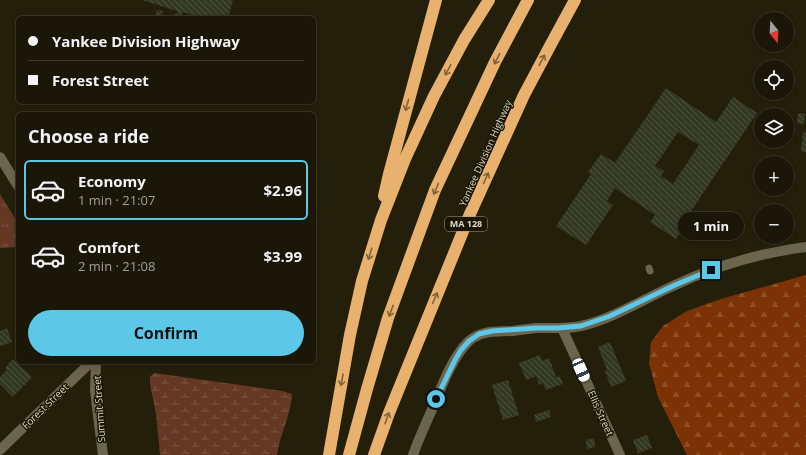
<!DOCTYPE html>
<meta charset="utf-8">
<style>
body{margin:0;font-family:"Open Sans",sans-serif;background:#242012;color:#f1f3f6;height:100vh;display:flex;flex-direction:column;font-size:15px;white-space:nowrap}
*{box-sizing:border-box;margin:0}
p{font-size:13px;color:#a09f9c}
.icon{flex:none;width:22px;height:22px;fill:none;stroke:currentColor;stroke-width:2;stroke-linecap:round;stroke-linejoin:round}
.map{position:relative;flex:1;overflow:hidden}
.sheet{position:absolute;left:16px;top:112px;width:300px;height:252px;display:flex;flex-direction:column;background:#1b1708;border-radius:6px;box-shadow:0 2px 6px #0003,0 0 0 1px #393629}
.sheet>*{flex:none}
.top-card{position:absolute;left:16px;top:16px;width:300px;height:88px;border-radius:6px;box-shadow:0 2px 6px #0003,0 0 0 1px #393629;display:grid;align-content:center;height:88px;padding:0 12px;background:#1b1708}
.needle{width:26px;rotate:162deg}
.fabs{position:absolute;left:754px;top:12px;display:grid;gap:8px}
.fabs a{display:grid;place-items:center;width:40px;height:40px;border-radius:50%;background:#1b1708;box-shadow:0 2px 6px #0003,0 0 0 1px #393629;font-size:20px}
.end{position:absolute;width:18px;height:18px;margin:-9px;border:5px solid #5cc7e7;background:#111;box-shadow:0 0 0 2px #111}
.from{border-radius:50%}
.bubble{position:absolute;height:28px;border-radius:14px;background:#1b1708;box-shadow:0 2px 6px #0003,0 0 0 1px #393629;font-size:13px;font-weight:700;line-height:28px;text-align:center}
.car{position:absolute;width:12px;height:24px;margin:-12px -6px;border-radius:5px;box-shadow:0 0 3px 1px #0007;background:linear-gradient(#fff 24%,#345 0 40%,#fff 0 76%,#345 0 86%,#fff 0)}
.top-card b{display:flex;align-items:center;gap:14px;height:38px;font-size:15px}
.top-card b+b{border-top:1px solid #393629}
.top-card i{width:10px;height:10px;background:#f1f3f6}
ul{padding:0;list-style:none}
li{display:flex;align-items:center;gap:12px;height:60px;margin:0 8px 6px;padding:0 4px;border:2px solid transparent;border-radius:6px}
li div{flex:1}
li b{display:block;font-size:15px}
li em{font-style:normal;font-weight:700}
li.current{border-color:#5cc7e7}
li>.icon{width:36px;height:36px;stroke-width:1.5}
h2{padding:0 12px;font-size:18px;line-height:48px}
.button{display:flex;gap:8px;margin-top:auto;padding:8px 12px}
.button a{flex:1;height:46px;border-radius:24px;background:#5cc7e7;color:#111;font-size:16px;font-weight:700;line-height:46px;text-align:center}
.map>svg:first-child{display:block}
.forest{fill:url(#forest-firs)}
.wetland{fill:url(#wetland-marsh)}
.park{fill:url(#park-tufts)}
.building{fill:url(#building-back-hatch);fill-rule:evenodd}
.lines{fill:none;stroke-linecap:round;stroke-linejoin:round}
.service{stroke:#6b654e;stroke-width:7}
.minor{stroke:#6b654e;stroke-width:10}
.tertiary{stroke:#6b654e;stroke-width:10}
.motorway{stroke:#e8b16e;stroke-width:12}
.oneway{stroke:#826438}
.route{stroke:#5cc7e7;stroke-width:5}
.labels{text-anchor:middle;stroke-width:3;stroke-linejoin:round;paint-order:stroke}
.shield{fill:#1b1603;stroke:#a19e8f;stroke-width:1}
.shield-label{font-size:9px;font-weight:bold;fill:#dbd8cb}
.street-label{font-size:10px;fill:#dbd8cb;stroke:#1b1603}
</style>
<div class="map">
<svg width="806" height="455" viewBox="0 0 806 455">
<defs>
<pattern id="forest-firs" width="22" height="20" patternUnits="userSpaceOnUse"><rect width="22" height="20" fill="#7c3205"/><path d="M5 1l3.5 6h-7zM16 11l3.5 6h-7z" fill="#8e4f28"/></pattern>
<pattern id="wetland-marsh" width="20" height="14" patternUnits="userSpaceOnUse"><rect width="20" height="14" fill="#653823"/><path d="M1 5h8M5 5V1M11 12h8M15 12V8" fill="none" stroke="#7a5442"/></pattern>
<pattern id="park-tufts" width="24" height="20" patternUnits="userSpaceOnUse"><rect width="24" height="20" fill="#653823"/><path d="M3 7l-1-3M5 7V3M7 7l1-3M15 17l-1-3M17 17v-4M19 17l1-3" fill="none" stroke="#7a5442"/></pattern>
<pattern id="building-back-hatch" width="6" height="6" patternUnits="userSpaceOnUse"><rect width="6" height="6" fill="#333823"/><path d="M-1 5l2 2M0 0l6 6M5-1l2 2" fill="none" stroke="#505442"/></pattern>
</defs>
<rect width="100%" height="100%" fill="#241f0a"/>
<polygon class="forest" points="806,275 806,455 687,455 658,397 649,363 651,342 663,326 687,311 721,299"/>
<path class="wetland" d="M154 373 282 391 292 394C291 415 280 434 277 455H160L156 414 150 384V377Z"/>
<polygon class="park" points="0,194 18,223 18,247 0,248"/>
<g class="building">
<polygon points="142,0 233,0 228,18 203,18 182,12 182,15 189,18 172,18 174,14 177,14 177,11"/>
<polygon points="157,10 163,11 161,18 155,18"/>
<path d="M666 88 716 122 733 97 757 113 683 223 685 225 676 239 650 222 655 215 615 188 607 201 613 205 586 245 556 226 591 174 588 172 601 154 615 163ZM678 132 699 145 673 184 661 176 664 171 655 166Z"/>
<polygon points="798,113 805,114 804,124 797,123"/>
<polygon points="803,132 806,133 806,152 801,151"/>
<polygon points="7,328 12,342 0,346 0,331"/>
<polygon points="610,342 626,381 611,387 605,371 607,370 598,347"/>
<polygon points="540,355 542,361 549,358 556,377 560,376 563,384 546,390 543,383 539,385 536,376 526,380 519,363"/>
<polygon points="13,359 32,377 13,397 0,384 0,377 7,370 5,368"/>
<polygon points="508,380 519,415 503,420 492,385"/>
<polygon points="549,410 551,417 536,422 534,415"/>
<polygon points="647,435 652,448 638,453 633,440"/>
<polygon points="594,438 595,447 587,449 586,440"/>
</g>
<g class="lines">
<polyline class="service" points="649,268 650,271"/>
<g class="minor">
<polyline points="562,328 620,455"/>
<polyline points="96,362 95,390 97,408 103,455"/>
</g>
<g class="tertiary">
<polyline points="0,157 18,186"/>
<polyline points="0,450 91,362"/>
<path d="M413 455C419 438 427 421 434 405 442 385 453 356 469 341 482 330 496 332 512 331 520 330 528 329 536 328 551 328 566 329 581 326 612 319 644 299 673 286 715 266 760 253 806 247"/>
</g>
<g class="motorway">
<polyline points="384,196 389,174 436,0"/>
<polyline points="329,455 350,335 362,281 381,220 405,159 434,96 464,40 489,0"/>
<polyline points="349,455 367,389 388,318 435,190 495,62 528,0"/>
<polyline points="374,455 389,413 470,214 524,95 550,46 575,0"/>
</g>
</g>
<defs><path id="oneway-shaft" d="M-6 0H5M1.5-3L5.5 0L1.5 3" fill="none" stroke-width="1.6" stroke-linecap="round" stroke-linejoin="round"/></defs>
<g class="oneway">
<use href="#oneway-shaft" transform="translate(497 59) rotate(117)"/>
<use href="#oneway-shaft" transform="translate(542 60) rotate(-63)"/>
<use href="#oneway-shaft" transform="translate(448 70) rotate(118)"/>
<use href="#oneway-shaft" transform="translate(407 105) rotate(106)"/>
<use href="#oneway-shaft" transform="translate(486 178) rotate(-66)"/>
<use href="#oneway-shaft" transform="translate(436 189) rotate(113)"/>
<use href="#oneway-shaft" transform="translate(370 254) rotate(107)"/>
<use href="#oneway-shaft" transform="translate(435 298) rotate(-67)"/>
<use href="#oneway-shaft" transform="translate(391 311) rotate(110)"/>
<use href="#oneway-shaft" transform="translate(342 380) rotate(100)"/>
<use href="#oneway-shaft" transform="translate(387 418) rotate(-71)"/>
</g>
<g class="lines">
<polyline class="route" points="436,399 456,358 461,350 469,341 479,334 492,331 536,328 557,328 581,326 610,316 675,285 711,270"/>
</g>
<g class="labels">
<rect class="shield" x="445" y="217" width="42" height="14" rx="3"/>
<g class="shield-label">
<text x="466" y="227">MA 128</text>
</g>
<g class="street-label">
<text transform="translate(485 153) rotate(-66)" y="4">Yankee Division Highway</text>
<text transform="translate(45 406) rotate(-44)" y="4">Forest Street</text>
<text transform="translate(99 409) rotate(-94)" y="4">Summit Street</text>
<text transform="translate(601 413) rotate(66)" y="4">Ellis Street</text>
</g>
</g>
</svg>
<div class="fabs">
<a><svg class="needle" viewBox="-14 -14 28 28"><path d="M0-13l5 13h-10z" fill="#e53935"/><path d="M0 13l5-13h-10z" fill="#a09f9c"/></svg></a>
<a><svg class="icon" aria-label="locate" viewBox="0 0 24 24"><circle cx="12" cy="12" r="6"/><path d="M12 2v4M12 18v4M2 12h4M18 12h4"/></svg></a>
<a><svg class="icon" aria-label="layers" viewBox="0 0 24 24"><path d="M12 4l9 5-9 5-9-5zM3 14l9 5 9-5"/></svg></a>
<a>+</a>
<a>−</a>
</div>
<i class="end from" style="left:436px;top:399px"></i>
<i class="end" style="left:711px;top:270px"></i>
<div class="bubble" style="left:678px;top:212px;width:66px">1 min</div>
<i class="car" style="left:581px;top:370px;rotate:156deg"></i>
<div class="top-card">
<b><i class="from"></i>Yankee Division Highway</b>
<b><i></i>Forest Street</b>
</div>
<section class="sheet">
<h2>Choose a ride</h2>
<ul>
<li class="current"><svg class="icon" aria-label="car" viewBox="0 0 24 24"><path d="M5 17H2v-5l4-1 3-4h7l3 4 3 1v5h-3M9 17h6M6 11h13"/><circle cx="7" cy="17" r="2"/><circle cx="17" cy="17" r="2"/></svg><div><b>Economy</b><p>1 min · 21:07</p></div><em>$2.96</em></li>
<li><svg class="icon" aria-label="car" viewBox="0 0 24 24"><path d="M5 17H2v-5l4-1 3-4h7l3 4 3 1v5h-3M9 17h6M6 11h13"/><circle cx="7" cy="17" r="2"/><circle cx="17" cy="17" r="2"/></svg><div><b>Comfort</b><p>2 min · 21:08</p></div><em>$3.99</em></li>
</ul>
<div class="button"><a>Confirm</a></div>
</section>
</div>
